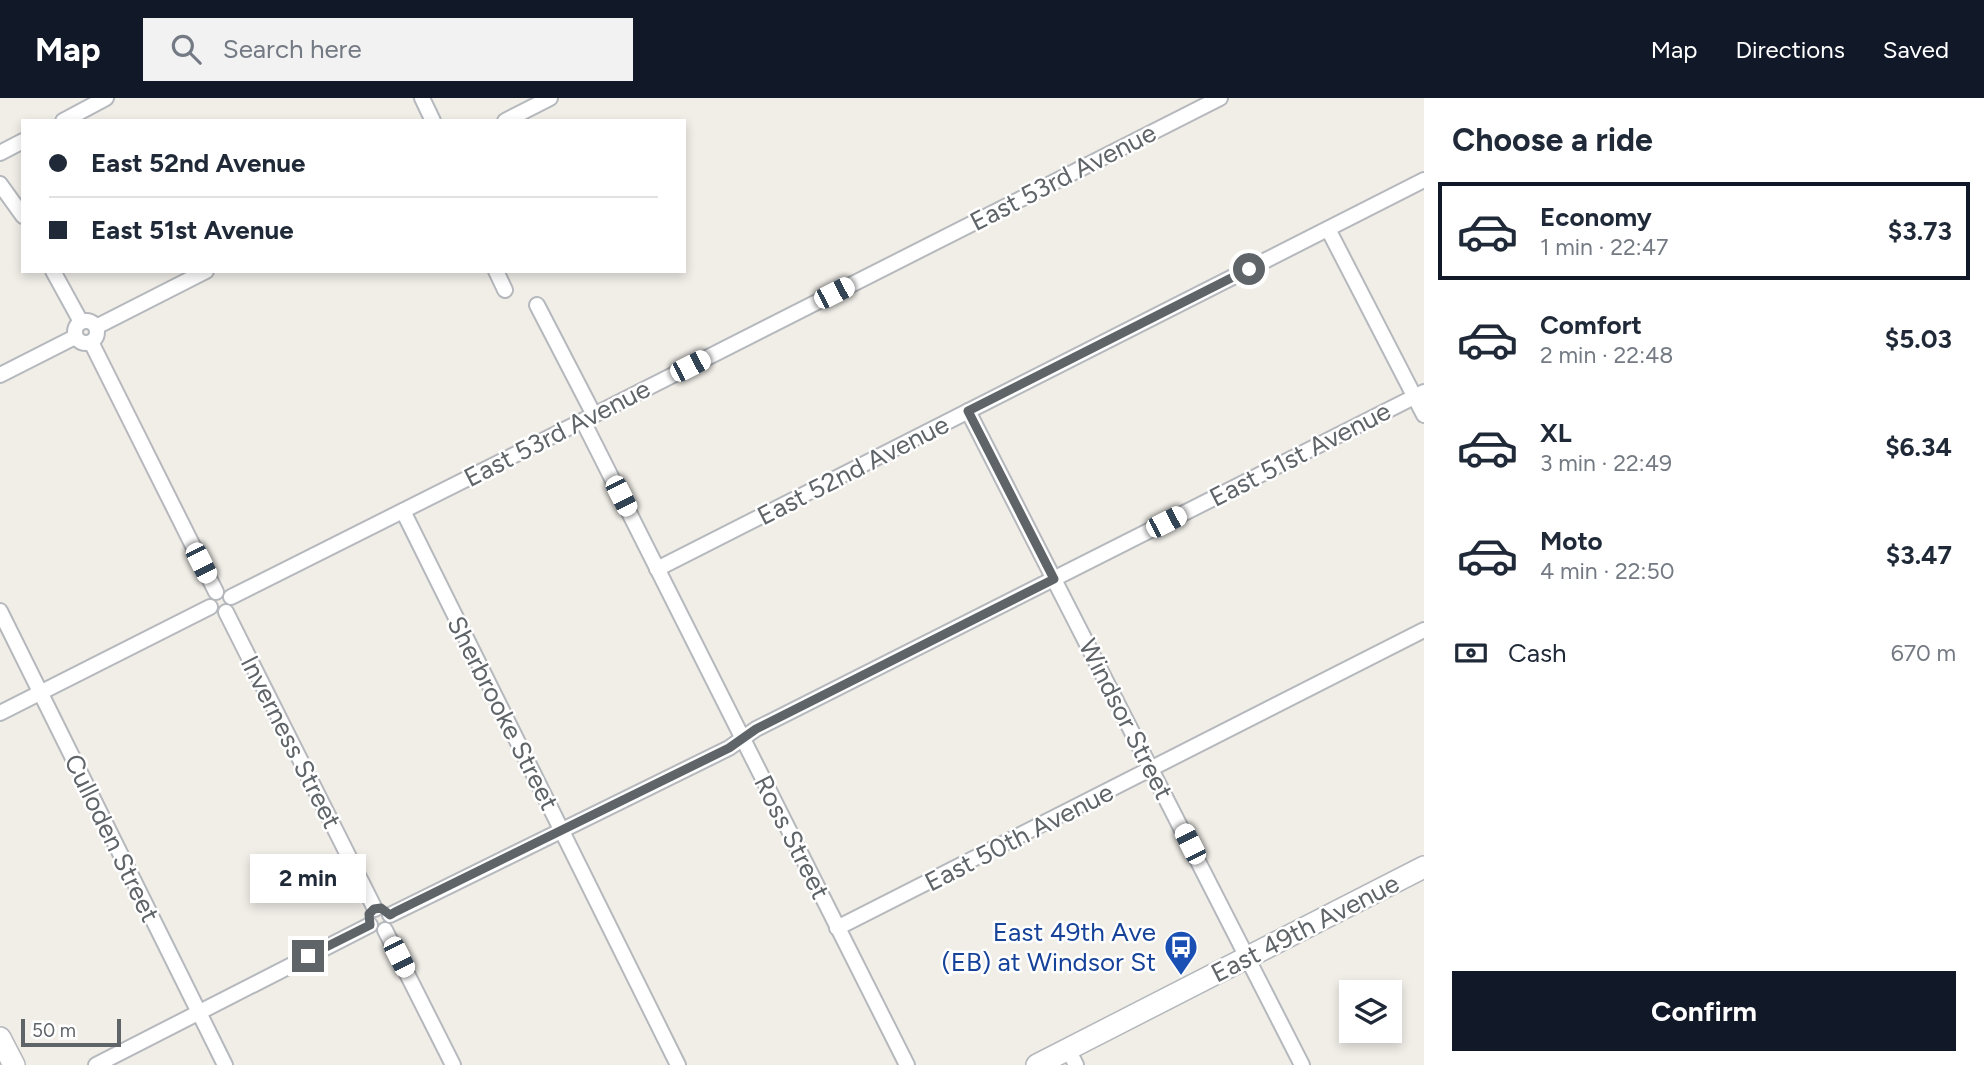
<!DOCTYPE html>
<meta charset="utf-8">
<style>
body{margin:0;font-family:Figtree,sans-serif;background:#f2f2f3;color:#1f2937;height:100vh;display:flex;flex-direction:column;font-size:26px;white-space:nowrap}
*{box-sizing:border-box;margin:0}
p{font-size:23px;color:#747a83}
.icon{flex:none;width:38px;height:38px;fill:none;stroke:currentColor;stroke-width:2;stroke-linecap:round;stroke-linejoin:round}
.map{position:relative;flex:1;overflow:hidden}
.side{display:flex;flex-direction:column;background:#fff;width:560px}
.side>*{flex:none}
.banner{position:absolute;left:21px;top:21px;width:665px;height:154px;border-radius:0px;box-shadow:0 4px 10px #0003;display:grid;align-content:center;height:154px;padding:0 28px;background:#fff}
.controls{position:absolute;left:1339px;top:882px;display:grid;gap:14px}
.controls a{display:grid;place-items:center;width:63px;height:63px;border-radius:0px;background:#fff;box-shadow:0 4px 10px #0003;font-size:35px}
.scale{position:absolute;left:21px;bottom:18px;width:100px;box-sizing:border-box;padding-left:7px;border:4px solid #5f6468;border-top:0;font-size:19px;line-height:24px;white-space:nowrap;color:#5f6468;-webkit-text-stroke:5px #fff;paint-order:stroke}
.end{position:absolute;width:32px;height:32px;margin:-16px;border:9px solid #5f6468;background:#fff;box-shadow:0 0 0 4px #fff}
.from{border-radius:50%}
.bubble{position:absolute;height:49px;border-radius:0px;background:#fff;box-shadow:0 4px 10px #0003;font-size:23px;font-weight:700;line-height:49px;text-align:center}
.car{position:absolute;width:21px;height:42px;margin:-21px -10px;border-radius:9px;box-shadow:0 0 5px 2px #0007;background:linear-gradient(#fff 24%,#345 0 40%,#fff 0 76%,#345 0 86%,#fff 0)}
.banner b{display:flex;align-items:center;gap:24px;height:66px;font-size:26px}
.banner b+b{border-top:2px solid #e0e1e3}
.banner i{width:18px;height:18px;background:#1f2937}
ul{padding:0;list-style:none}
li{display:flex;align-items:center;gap:21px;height:98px;margin:0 14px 10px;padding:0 14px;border:4px solid transparent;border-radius:0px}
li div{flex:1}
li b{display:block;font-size:26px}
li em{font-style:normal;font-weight:700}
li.current{border-color:#111827}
li>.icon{width:63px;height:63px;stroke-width:1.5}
h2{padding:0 28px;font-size:32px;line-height:84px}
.pay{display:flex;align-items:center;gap:18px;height:77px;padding:0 28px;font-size:26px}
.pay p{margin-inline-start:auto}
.primary-button{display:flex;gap:14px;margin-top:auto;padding:14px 28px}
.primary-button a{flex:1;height:80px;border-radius:0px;background:#111827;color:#fff;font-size:28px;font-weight:700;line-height:80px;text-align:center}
header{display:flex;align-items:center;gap:42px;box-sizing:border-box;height:98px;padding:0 35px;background:#111827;color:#fff}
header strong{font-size:33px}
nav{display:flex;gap:38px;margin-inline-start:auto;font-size:24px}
.search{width:490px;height:63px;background:#f2f2f3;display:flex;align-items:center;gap:18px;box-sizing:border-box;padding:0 24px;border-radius:0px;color:#747a83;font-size:26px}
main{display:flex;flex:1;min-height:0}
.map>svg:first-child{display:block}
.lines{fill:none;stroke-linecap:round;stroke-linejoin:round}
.street-casing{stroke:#b5b8bc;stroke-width:18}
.secondary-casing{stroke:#b4b8bc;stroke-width:24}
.street{stroke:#fff;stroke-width:14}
.secondary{stroke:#fff;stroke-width:21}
.route{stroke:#5f6468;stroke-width:9}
.labels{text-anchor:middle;stroke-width:5;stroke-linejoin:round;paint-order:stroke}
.street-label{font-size:26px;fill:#5f6468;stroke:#fff}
.transit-label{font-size:26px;fill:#164399;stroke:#fff;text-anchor:end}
</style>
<header>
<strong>Map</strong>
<div class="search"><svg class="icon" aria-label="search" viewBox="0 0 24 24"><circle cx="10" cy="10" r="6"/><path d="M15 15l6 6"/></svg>Search here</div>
<nav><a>Map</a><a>Directions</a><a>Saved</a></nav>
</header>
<main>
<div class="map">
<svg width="1424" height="967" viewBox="0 0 1424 967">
<rect width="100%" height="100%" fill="#f1eee8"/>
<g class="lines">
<defs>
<g id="street">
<polyline points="422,0 433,23"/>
<polyline points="63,23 106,0"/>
<polyline points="505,23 550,0"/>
<polyline points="0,55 23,43"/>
<polyline points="0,86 23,118"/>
<polyline points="1328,131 1424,317"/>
<polyline points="53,173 81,224"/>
<polyline points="496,173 505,192"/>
<polyline points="537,207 594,317"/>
<circle cx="86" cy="234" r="11"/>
<polyline points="96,229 206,173"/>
<polyline points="91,244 216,494"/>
<polyline points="0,277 75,239"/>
<polyline points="968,313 1302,967"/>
<polyline points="583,323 907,967"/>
<polyline points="403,413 678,967"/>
<polyline points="657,471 1424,82"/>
<polyline points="231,499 594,317 1220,0"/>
<polyline points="0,513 225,967"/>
<polyline points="226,514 375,811"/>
<polyline points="0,615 210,509"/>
<polyline points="390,817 729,650 756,631 1424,294"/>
<polyline points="837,830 1424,532"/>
<polyline points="385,832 453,967"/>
<polyline points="1068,951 1076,967"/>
<polyline points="96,967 370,827"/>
</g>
<g id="secondary">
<polyline points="0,940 14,967"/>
<polyline points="1037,967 1424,769"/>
</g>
</defs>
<use href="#street" class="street-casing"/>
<use href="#secondary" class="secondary-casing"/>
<use href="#street" class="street"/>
<use href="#secondary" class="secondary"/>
</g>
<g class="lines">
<polyline class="route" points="308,858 370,827 369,816 374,811 381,810 390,817 395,814 729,650 756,631 1054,481 968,313 1249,171"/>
</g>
<defs>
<symbol id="bus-pin" viewBox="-11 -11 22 30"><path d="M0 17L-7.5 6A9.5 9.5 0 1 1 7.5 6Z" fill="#1a4fb4" stroke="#fff"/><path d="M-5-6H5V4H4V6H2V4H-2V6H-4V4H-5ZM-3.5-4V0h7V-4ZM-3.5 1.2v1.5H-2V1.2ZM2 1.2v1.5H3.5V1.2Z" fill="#fff"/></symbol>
</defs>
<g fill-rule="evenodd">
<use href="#bus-pin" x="1162" y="830" width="38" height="52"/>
</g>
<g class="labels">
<g class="street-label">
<text transform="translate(1063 79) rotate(-27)" y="9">East 53rd Avenue</text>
<text transform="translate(557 335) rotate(-27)" y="9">East 53rd Avenue</text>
<text transform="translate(1300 356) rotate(-27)" y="9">East 51st Avenue</text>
<text transform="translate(853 372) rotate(-27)" y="9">East 52nd Avenue</text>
<text transform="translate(503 615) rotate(63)" y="9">Sherbrooke Street</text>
<text transform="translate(1126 621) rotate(63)" y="9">Windsor Street</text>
<text transform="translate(291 644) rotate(63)" y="9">Inverness Street</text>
<text transform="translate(792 739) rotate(63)" y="9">Ross Street</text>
<text transform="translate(1019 739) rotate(-27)" y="9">East 50th Avenue</text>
<text transform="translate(112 740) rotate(64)" y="9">Culloden Street</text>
<text transform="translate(1305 830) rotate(-27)" y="9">East 49th Avenue</text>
</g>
<g class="transit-label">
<text x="1156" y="843">East 49th Ave<tspan x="1156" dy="30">(EB) at Windsor St</tspan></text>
</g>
</g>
</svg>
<div class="controls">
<a><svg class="icon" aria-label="layers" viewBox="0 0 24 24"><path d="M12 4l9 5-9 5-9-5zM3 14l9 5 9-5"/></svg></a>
</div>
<div class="scale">50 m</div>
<i class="end from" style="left:1249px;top:171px"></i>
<i class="end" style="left:308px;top:858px"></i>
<div class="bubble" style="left:250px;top:756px;width:116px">2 min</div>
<i class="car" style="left:834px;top:195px;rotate:63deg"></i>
<i class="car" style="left:690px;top:268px;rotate:63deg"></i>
<i class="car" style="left:621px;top:398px;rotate:153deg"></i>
<i class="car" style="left:1166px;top:424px;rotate:63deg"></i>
<i class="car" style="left:201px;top:465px;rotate:153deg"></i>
<i class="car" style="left:1190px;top:746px;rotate:333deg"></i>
<i class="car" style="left:399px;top:859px;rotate:153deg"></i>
<div class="banner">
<b><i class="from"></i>East 52nd Avenue</b>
<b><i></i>East 51st Avenue</b>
</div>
</div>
<section class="side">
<h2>Choose a ride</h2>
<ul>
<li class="current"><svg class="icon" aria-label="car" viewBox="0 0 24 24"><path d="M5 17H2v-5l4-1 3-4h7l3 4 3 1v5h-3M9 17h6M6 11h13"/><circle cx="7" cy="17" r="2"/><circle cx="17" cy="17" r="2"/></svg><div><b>Economy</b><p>1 min · 22:47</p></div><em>$3.73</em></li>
<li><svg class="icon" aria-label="car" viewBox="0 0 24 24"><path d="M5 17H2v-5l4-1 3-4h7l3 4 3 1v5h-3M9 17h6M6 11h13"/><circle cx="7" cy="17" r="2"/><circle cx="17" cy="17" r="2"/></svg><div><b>Comfort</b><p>2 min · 22:48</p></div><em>$5.03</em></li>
<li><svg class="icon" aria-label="car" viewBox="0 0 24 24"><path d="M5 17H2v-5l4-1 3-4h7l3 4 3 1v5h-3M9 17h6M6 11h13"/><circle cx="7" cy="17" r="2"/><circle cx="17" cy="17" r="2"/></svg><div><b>XL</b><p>3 min · 22:49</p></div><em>$6.34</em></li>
<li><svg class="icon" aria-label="car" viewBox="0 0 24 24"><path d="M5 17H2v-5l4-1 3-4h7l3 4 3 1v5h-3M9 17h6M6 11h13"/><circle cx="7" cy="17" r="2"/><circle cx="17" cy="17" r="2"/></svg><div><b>Moto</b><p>4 min · 22:50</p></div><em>$3.47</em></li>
</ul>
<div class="pay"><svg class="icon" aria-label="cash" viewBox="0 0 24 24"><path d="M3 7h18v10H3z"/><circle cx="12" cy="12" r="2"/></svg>Cash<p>670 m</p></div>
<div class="primary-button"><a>Confirm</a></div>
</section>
</main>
